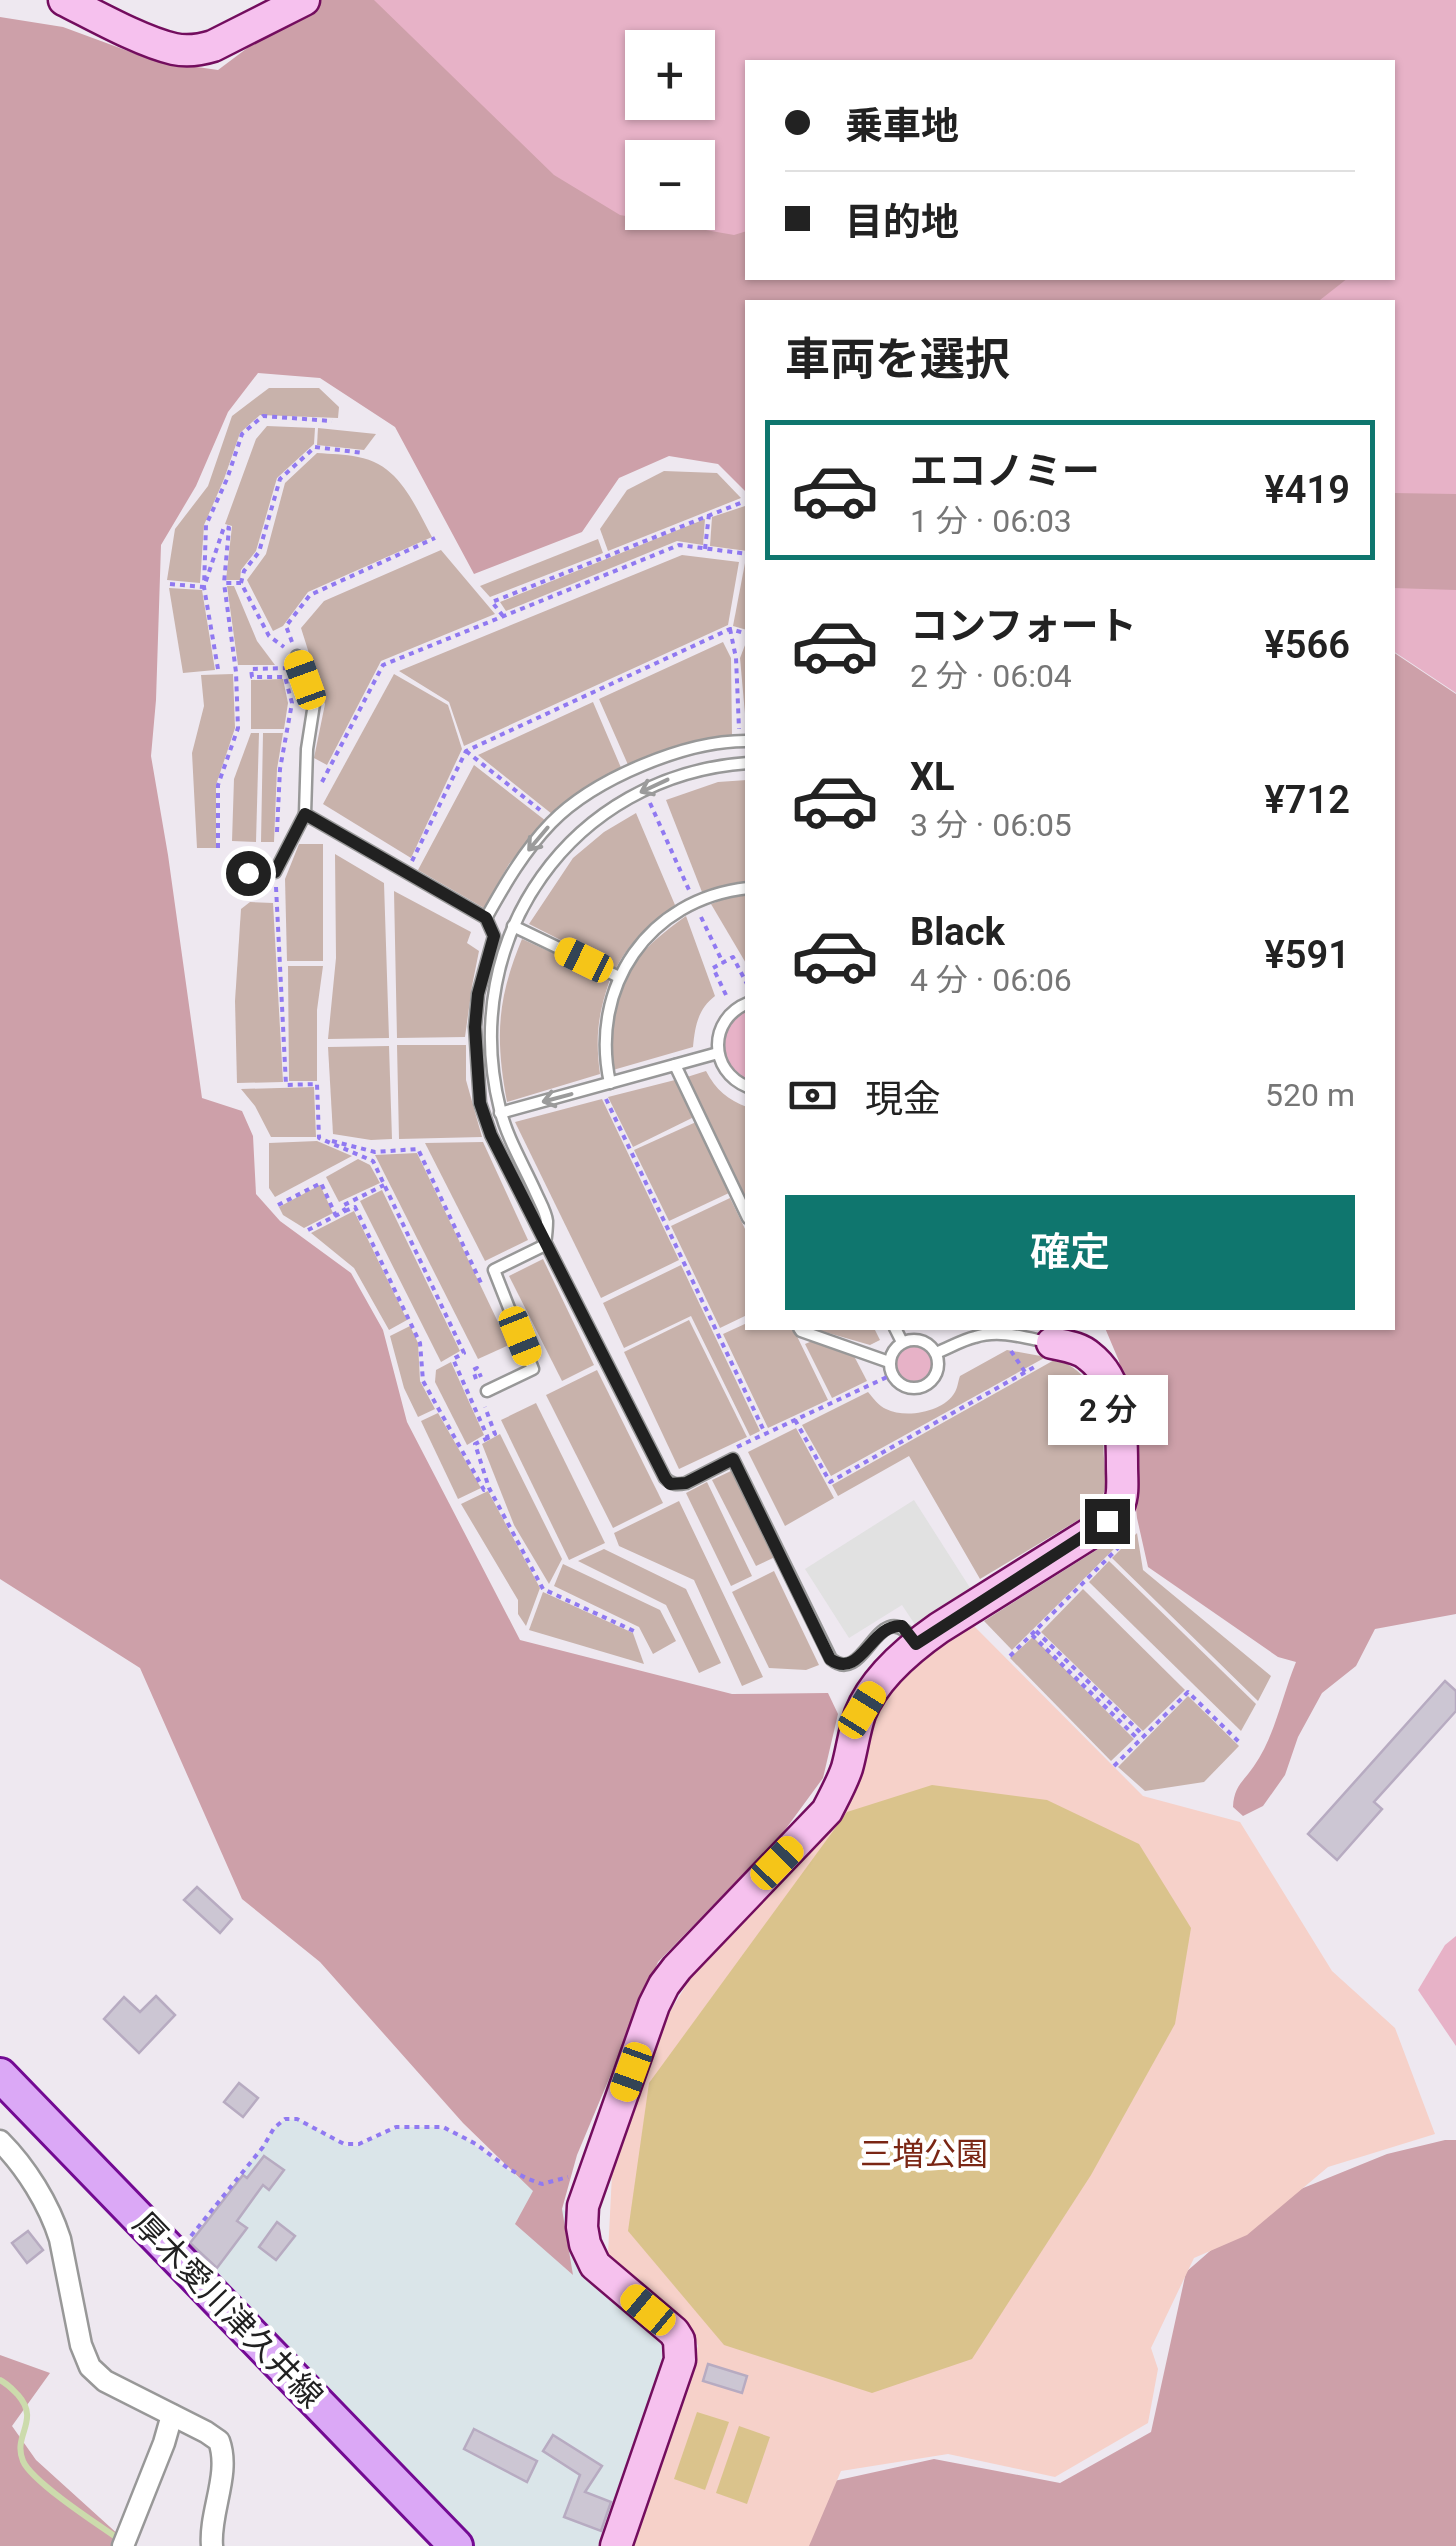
<!DOCTYPE html>
<html lang="ja">
<meta charset="utf-8">
<style>
body{margin:0;font-family:Roboto,"Noto Sans JP",sans-serif;background:#f6f6f6;color:#222;height:100vh;display:flex;flex-direction:column;font-size:38px;white-space:nowrap}
*{box-sizing:border-box;margin:0}
p{font-size:32px;color:#767676}
.icon{flex:none;width:55px;height:55px;fill:none;stroke:currentColor;stroke-width:2;stroke-linecap:round;stroke-linejoin:round}
.map{position:relative;flex:1;overflow:hidden}
.details{position:absolute;left:745px;top:300px;width:650px;height:1030px;display:flex;flex-direction:column;background:#fff;border-radius:0px;box-shadow:0 2px 8px #0004}
.details>*{flex:none}
.guide{position:absolute;left:745px;top:60px;width:650px;height:220px;border-radius:0px;box-shadow:0 2px 8px #0004;display:grid;align-content:center;height:220px;padding:0 40px;background:#fff}
.tools{position:absolute;left:625px;top:30px;display:grid;gap:20px}
.tools a{display:grid;place-items:center;width:90px;height:90px;border-radius:0px;background:#fff;box-shadow:0 2px 8px #0004;font-size:50px}
.end{position:absolute;width:45px;height:45px;margin:-22px;border:12px solid #212121;background:#fff;box-shadow:0 0 0 5px #fff}
.from{border-radius:50%}
.bubble{position:absolute;height:70px;border-radius:0px;background:#fff;box-shadow:0 2px 8px #0004;font-size:32px;font-weight:600;line-height:70px;text-align:center}
.car{position:absolute;width:30px;height:60px;margin:-30px -15px;border-radius:12px;box-shadow:0 0 8px 2px #0007;background:linear-gradient(#f5c518 24%,#345 0 40%,#f5c518 0 76%,#345 0 86%,#f5c518 0)}
.guide b{display:flex;align-items:center;gap:35px;height:95px;font-size:38px}
.guide b+b{border-top:2px solid #e0e0e0}
.guide i{width:25px;height:25px;background:#222}
ul{padding:0;list-style:none}
li{display:flex;align-items:center;gap:30px;height:140px;margin:0 20px 15px;padding:0 20px;border:5px solid transparent;border-radius:0px}
li div{flex:1}
li b{display:block;font-size:38px}
li em{font-style:normal;font-weight:600}
li.on{border-color:#0f766e}
li>.icon{width:90px;height:90px;stroke-width:1.5}
h2{padding:0 40px;font-size:45px;line-height:120px}
.pay{display:flex;align-items:center;gap:25px;height:110px;padding:0 40px;font-size:38px}
.pay p{margin-inline-start:auto}
.button{display:flex;gap:20px;margin-top:auto;padding:20px 40px}
.button a{flex:1;height:115px;border-radius:0px;background:#0f766e;color:#fff;font-size:40px;font-weight:600;line-height:115px;text-align:center}
.map>svg:first-child{display:block}
.industrial{fill:#dae5e9}
.grass{fill:#e7b2c7;fill-rule:evenodd}
.forest{fill:#cda0a9}
.cemetery{fill:#c8b2ab}
.park{fill:#f6d1c9}
.pitch{fill:#dac38c}
.parking{fill:#e1e1e1}
.lines{fill:none;stroke-linecap:round;stroke-linejoin:round}
.stream{stroke:#ccdbac;stroke-width:6}
.building{fill:#ccc6d3;stroke:#b7abc1;stroke-width:2.5}
.lane-casing{stroke:#989898;stroke-width:15}
.street-casing{stroke:#989898;stroke-width:25}
.secondary-casing{stroke:#730d5e;stroke-width:35}
.primary-casing{stroke:#730a93;stroke-width:38}
.path{stroke:#9079f1;stroke-width:4;stroke-dasharray:5 5;stroke-linecap:butt}
.lane{stroke:#fff;stroke-width:10}
.street{stroke:#fff;stroke-width:20}
.secondary{stroke:#f6c1ee;stroke-width:30}
.primary{stroke:#dba8f6;stroke-width:32}
.oneway{stroke:#9b9b9b}
.route{stroke:#212121;stroke-width:12}
.labels{text-anchor:middle;stroke-width:9;stroke-linejoin:round;paint-order:stroke}
.park-label{font-size:32px;fill:#7a2614;stroke:#fff}
.street-label{font-size:32px;fill:#212121;stroke:#fff}
</style>
<div class="map">
<svg width="1456" height="2546" viewBox="0 0 1456 2546">
<rect width="100%" height="100%" fill="#eee8f0"/>
<polygon class="industrial" points="297,2119 346,2146 358,2146 396,2128 409,2127 434,2127 460,2135 572,2216 667,2338 673,2358 608,2546 475,2546 188,2248 276,2127 283,2121"/>
<g class="grass">
<path d="M360 0H1456V693L1393 651 1392 302H748L428 281ZM642 48H698V102H642ZM748 62H1392V278H748ZM642 158H698V212H642Z"/>
<path d="M747 1008V1081C715 1066 715 1024 747 1008Z"/>
<circle cx="914" cy="1364" r="18"/>
<polygon points="1456,1936 1456,2046 1418,1990 1445,1945"/>
</g>
<g class="forest">
<polygon points="311,0 374,0 554,175 620,215 734,235 747,231 748,278 1348,278 1320,300 1312,302 748,302 747,493 718,464 669,456 619,478 582,532 474,574 395,427 320,378 258,373 228,412 196,486 161,545 156,700 151,756 168,855 202,1098 242,1111 253,1136 256,1194 280,1221 351,1273 383,1330 407,1422 520,1640 732,1694 828,1693 838,1714 823,1778 782,1834 658,1962 577,2155 562,2209 573,2275 515,2224 533,2191 463,2123 320,1962 242,1899 140,1668 0,1579 0,17 63,27 155,61 218,70"/>
<polygon points="1392,493 1456,494 1456,590 1393,588"/>
<path d="M1393 652 1456 694V1614L1375 1629 1356 1666 1322 1693 1298 1737 1285 1775 1263 1806 1243 1816 1233 1807C1234 1786 1243 1782 1254 1766 1275 1736 1282 1696 1296 1662L1278 1657 1148 1567 1137 1518 1119 1361 1105 1328H1392Z"/>
<polygon points="1445,2140 1456,2140 1456,2546 802,2546 825,2483 934,2459 1060,2483 1151,2432 1186,2272 1264,2204 1387,2154"/>
<polygon points="0,2355 50,2373 12,2426 36,2460 131,2546 0,2546"/>
</g>
<g class="cemetery">
<polygon points="269,388 319,388 339,407 338,418 260,415 240,433 224,479 204,525 200,583 167,580 175,529 208,486 232,416"/>
<polygon points="267,426 315,428 314,444 277,478 256,551 241,570 240,580 226,580 232,526 225,524 256,439"/>
<polygon points="318,428 376,434 364,450 317,445"/>
<path d="M317 453C331 454 345 454 358 457 399 464 414 504 432 537L308 592 283 626 273 631 247 580 266 554 285 483Z"/>
<polygon points="664,471 717,473 741,498 608,551 600,529 627,490"/>
<polygon points="745,506 747,509 747,551 710,546 712,517"/>
<polygon points="705,519 703,545 677,541 506,611 500,602"/>
<polygon points="598,539 603,553 490,597 480,586"/>
<polygon points="441,550 495,614 381,661 327,765 314,758 325,704 301,628 324,601"/>
<polygon points="682,555 739,562 728,625 464,746 449,702 399,671"/>
<polygon points="745,563 748,563 747,630 733,626"/>
<polygon points="227,586 234,586 257,641 275,665 238,665"/>
<polygon points="169,588 202,590 215,670 183,673"/>
<polygon points="747,640 748,640 747,736 740,658"/>
<path d="M723 642 731 658 732 736C696 742 663 751 629 767L599 699Z"/>
<polygon points="233,674 235,728 216,785 216,848 197,848 192,753 204,706 201,675"/>
<polygon points="394,674 448,705 462,749 411,858 323,804"/>
<polygon points="283,679 288,703 284,729 251,729 251,680"/>
<polygon points="593,702 622,770 586,789 552,814 478,755"/>
<polygon points="251,733 259,733 256,842 232,841 234,779"/>
<polygon points="263,733 283,733 277,769 274,842 261,842"/>
<polygon points="474,765 546,821 509,864 484,908 418,870"/>
<polygon points="747,780 747,882 702,892 666,800 718,782"/>
<path d="M636 813 675 905C650 924 631 940 616 968L529 924 573 858 604 832Z"/>
<polygon points="299,844 323,844 323,961 287,961 285,879"/>
<polygon points="335,854 384,883 389,1038 328,1039 336,958"/>
<polygon points="394,891 471,932 467,943 479,951 472,986 465,1037 397,1038"/>
<polygon points="735,895 747,895 747,965 711,904"/>
<polygon points="250,902 273,903 283,1082 237,1083 235,1001 241,909"/>
<path d="M686 916 715 996C698 1009 695 1026 693 1047L613 1070C609 993 622 961 686 916Z"/>
<path d="M522 939 610 979C598 1015 595 1036 600 1074L507 1102C495 1037 497 999 522 939Z"/>
<polygon points="288,966 323,966 317,1010 317,1081 289,1081"/>
<polygon points="397,1045 466,1045 466,1080 482,1137 399,1139"/>
<polygon points="389,1046 392,1139 371,1140 333,1134 328,1047"/>
<path d="M706 1071C716 1090 728 1100 747 1107V1206L687 1077Z"/>
<polygon points="675,1080 694,1117 633,1147 608,1097"/>
<polygon points="314,1087 316,1137 271,1137 255,1106 241,1089"/>
<polygon points="602,1099 679,1260 601,1298 515,1122"/>
<polygon points="696,1122 729,1193 669,1221 634,1150"/>
<polygon points="317,1141 352,1156 275,1197 269,1188 269,1143"/>
<polygon points="483,1142 528,1240 485,1261 425,1143"/>
<polygon points="417,1153 509,1345 478,1359 375,1155"/>
<polygon points="358,1159 370,1165 380,1183 339,1202 326,1177"/>
<polygon points="320,1185 333,1213 304,1228 283,1215 279,1207"/>
<polygon points="382,1190 460,1351 441,1362 360,1201"/>
<polygon points="730,1198 747,1233 747,1315 720,1328 671,1226"/>
<polygon points="354,1211 407,1320 389,1330 354,1268 311,1233"/>
<polygon points="543,1259 594,1365 562,1381 509,1276"/>
<polygon points="681,1265 760,1431 750,1436 691,1316 624,1348 603,1303"/>
<polygon points="689,1320 747,1437 679,1469 624,1352"/>
<polygon points="747,1323 748,1328 793,1328 828,1400 768,1428 723,1334"/>
<polygon points="410,1326 418,1343 420,1381 435,1409 418,1417 404,1388 390,1336"/>
<polygon points="811,1328 874,1328 880,1340 870,1345"/>
<polygon points="812,1341 853,1354 867,1381 832,1398 805,1344"/>
<path d="M1007 1350 1046 1357 831 1476 802 1425 868 1392C873 1398 879 1406 886 1409 906 1419 944 1412 955 1392 958 1387 958 1381 960 1376Z"/>
<path d="M1056 1359C1101 1376 1103 1415 1104 1458 1105 1481 1109 1490 1095 1510L980 1579 909 1456 838 1496 832 1485Z"/>
<polygon points="451,1362 484,1435 467,1445 435,1382 436,1370"/>
<polygon points="597,1370 663,1503 613,1528 546,1395"/>
<polygon points="536,1403 605,1543 569,1560 501,1420"/>
<polygon points="438,1413 481,1488 458,1499 421,1421"/>
<polygon points="796,1428 834,1498 785,1526 748,1452"/>
<polygon points="500,1434 562,1559 549,1584 514,1525 482,1444"/>
<polygon points="733,1470 777,1556 756,1566 712,1480"/>
<polygon points="707,1482 752,1576 731,1586 686,1493"/>
<polygon points="488,1491 540,1588 526,1626 518,1614 518,1600 461,1504"/>
<polygon points="679,1501 763,1677 742,1686 694,1580 619,1546 614,1533"/>
<polygon points="1137,1533 1143,1570 1271,1676 1258,1701 1112,1558"/>
<polygon points="1114,1539 1119,1544 1012,1650 984,1621"/>
<polygon points="604,1549 686,1589 721,1663 699,1673 666,1605 578,1561"/>
<polygon points="1109,1561 1256,1704 1241,1731 1089,1582"/>
<polygon points="563,1564 660,1610 676,1641 653,1654 639,1627 554,1586"/>
<polygon points="774,1571 819,1665 806,1670 769,1668 732,1592"/>
<polygon points="1083,1589 1185,1690 1143,1731 1041,1632"/>
<polygon points="543,1592 633,1633 644,1664 529,1630"/>
<polygon points="1033,1637 1134,1739 1111,1761 1010,1658"/>
<polygon points="1188,1696 1239,1746 1204,1782 1145,1791 1118,1767"/>
</g>
<polygon class="park" points="972,1624 1143,1796 1240,1822 1332,1971 1395,2028 1435,2134 1328,2167 1247,2235 1194,2258 1151,2348 1158,2369 1148,2423 1055,2477 948,2454 841,2471 809,2546 625,2546 698,2346 687,2322 608,2254 612,2174 659,2030 691,1977 810,1850 876,1707 931,1643"/>
<g class="pitch">
<polygon points="932,1785 1047,1800 1139,1844 1191,1928 1175,2024 1091,2175 972,2359 872,2393 724,2345 628,2231 649,2083 847,1812"/>
<polygon points="697,2412 729,2422 705,2490 674,2479"/>
<polygon points="739,2426 770,2437 747,2504 716,2493"/>
</g>
<polygon class="parking" points="914,1500 974,1594 918,1629 902,1605 849,1638 805,1569"/>
<g class="lines">
<path class="stream" d="M0 2380C8 2384 12 2389 18 2395 41 2421 12 2435 23 2461 32 2482 100 2526 122 2541"/>
</g>
<g class="building">
<polygon points="1445,1681 1456,1691 1456,1711 1374,1802 1382,1809 1337,1860 1308,1834"/>
<polygon points="197,1887 232,1919 220,1933 184,1900"/>
<polygon points="156,1996 175,2015 139,2053 104,2019 124,1997 140,2012"/>
<polygon points="239,2083 258,2098 243,2117 224,2102"/>
<polygon points="264,2156 284,2170 269,2190 263,2185 237,2221 247,2228 217,2268 190,2243 243,2175 247,2178"/>
<polygon points="277,2222 295,2236 276,2260 259,2247"/>
<polygon points="28,2231 43,2250 27,2263 12,2243"/>
<polygon points="708,2364 747,2376 742,2393 703,2381"/>
<polygon points="474,2429 537,2461 527,2482 464,2449"/>
<polygon points="553,2435 602,2466 585,2492 611,2502 601,2531 564,2517 580,2475 543,2451"/>
</g>
<g class="lines">
<defs>
<g id="lane">
<path d="M297 656 314 704 307 749 305 814 486 918 494 936 478 994 475 1027 480 1103 491 1135 665 1478C672 1485 677 1485 686 1483L733 1459 831 1659C866 1688 877 1592 914 1640"/>
<polyline points="248,873 275,872 305,814"/>
<path d="M486 918C505 884 524 851 551 823 594 779 686 740 748 741"/>
<polyline points="513,926 619,977"/>
<path d="M748 1003C708 1019 708 1071 748 1087"/>
<polyline points="675,1065 748,1218"/>
<path d="M610 1083C589 987 648 899 748 888"/>
<polyline points="500,1113 718,1053"/>
<path d="M545 1244C546 1237 547 1229 547 1221 546 1212 540 1202 536 1193 524 1166 507 1138 500 1109 457 938 572 775 748 763"/>
<polyline points="799,1328 801,1331 889,1362"/>
<polyline points="895,1328 902,1342"/>
<circle cx="914" cy="1364" r="24"/>
<path d="M936 1353C949 1348 962 1340 975 1337 1000 1329 1026 1338 1051 1343"/>
<polyline points="487,1391 533,1369 494,1270 545,1245"/>
</g>
<g id="street">
<path d="M0 2141C26 2167 49 2204 60 2239L81 2345 90 2367 105 2381 206 2432 219 2441C231 2474 209 2512 212 2546"/>
<polyline points="123,2546 164,2443 172,2415"/>
</g>
<g id="secondary">
<path d="M64 0C94 15 142 42 174 49 188 52 200 50 213 46L304 0"/>
<path d="M616 2546 680 2360 679 2340 674 2332 595 2265 585 2244 582 2227 583 2206 654 2005 664 1985 677 1968 827 1811C834 1797 842 1783 847 1768 852 1750 854 1732 860 1714 874 1678 909 1649 939 1628L1097 1529C1105 1522 1114 1515 1119 1505 1124 1494 1122 1479 1122 1466 1122 1429 1122 1381 1089 1356 1079 1347 1065 1346 1052 1343"/>
</g>
<polyline id="primary" points="0,2075 456,2546"/>
</defs>
<use href="#lane" class="lane-casing"/>
<use href="#street" class="street-casing"/>
<use href="#secondary" class="secondary-casing"/>
<use href="#primary" class="primary-casing"/>
<g class="path">
<polyline points="705,549 709,514"/>
<polyline points="241,583 244,571 259,552 280,479 315,447 363,453"/>
<polyline points="170,584 204,587 224,527 229,528 224,583 241,583 269,636 284,647"/>
<polyline points="503,616 492,602 743,502"/>
<polyline points="730,629 736,658 739,729"/>
<polyline points="292,642 286,626 310,595 435,538"/>
<polyline points="218,669 204,587 206,525 227,479 242,434 263,416 332,421"/>
<polyline points="466,751 540,810"/>
<polyline points="322,782 383,665 679,545 748,554"/>
<polyline points="650,803 689,890"/>
<polyline points="277,832 280,769 292,703 285,677 252,677 251,669 288,668"/>
<polyline points="218,848 218,785 238,728 236,672 224,583"/>
<polyline points="412,861 466,751 730,629 748,634"/>
<polyline points="276,887 286,1085 317,1084 319,1138 373,1161 464,1353 453,1359 488,1438 495,1434 485,1407"/>
<polyline points="701,917 723,963"/>
<polyline points="726,995 713,968 733,957 747,984"/>
<polyline points="606,1099 765,1433"/>
<polyline points="332,1141 375,1152 418,1149 481,1283"/>
<polyline points="278,1205 321,1183 336,1216"/>
<polyline points="345,1211 355,1207 420,1343 423,1381 484,1490 489,1488"/>
<polyline points="308,1230 345,1211 342,1206 384,1185"/>
<polyline points="1011,1351 1025,1372"/>
<polyline points="476,1379 473,1370 477,1368 481,1377"/>
<polyline points="795,1420 830,1482 1038,1365"/>
<polyline points="488,1438 475,1444 489,1488 543,1589 636,1632"/>
<polyline points="737,1447 887,1377"/>
<polyline points="1036,1631 1144,1736"/>
<polyline points="1032,1635 1139,1740"/>
<polyline points="1010,1656 1130,1536 1126,1533"/>
<polyline points="1114,1766 1188,1692 1240,1743"/>
<polyline points="191,2236 263,2147 274,2128 285,2119 297,2119 344,2144 359,2144 396,2127 443,2127 476,2144 509,2169 526,2178 542,2184 568,2177"/>
</g>
<use href="#lane" class="lane"/>
<use href="#street" class="street"/>
<use href="#secondary" class="secondary"/>
<use href="#primary" class="primary"/>
</g>
<defs><path id="oneway-shaft" d="M-6 0H5M1.5-3L5.5 0L1.5 3" fill="none" stroke-width="1.6" stroke-linecap="round" stroke-linejoin="round" transform="scale(2.5)"/></defs>
<g class="oneway">
<use href="#oneway-shaft" transform="translate(654 786) rotate(155)"/>
<use href="#oneway-shaft" transform="translate(538 839) rotate(130)"/>
<use href="#oneway-shaft" transform="translate(557 1098) rotate(165)"/>
</g>
<g class="lines">
<path class="route" d="M248 873 275 872 305 814 486 918 494 936 478 994 475 1027 480 1103 491 1135 665 1478 670 1484 686 1483 733 1459 830 1659C861 1681 871 1623 902 1626L916 1644 1107 1521"/>
</g>
<g class="labels">
<g class="park-label">
<text x="924" y="2165">三増公園</text>
</g>
<g class="street-label">
<text transform="translate(228 2310) rotate(46)" y="11">厚木愛川津久井線</text>
</g>
</g>
</svg>
<div class="tools">
<a>+</a>
<a>−</a>
</div>
<i class="end from" style="left:248px;top:873px"></i>
<i class="end" style="left:1107px;top:1521px"></i>
<div class="bubble" style="left:1048px;top:1375px;width:120px">2 分</div>
<i class="car" style="left:305px;top:680px;rotate:340deg"></i>
<i class="car" style="left:584px;top:960px;rotate:296deg"></i>
<i class="car" style="left:520px;top:1336px;rotate:158deg"></i>
<i class="car" style="left:862px;top:1710px;rotate:32deg"></i>
<i class="car" style="left:777px;top:1863px;rotate:44deg"></i>
<i class="car" style="left:631px;top:2072px;rotate:200deg"></i>
<i class="car" style="left:648px;top:2310px;rotate:310deg"></i>
<div class="guide">
<b><i class="from"></i>乗車地</b>
<b><i></i>目的地</b>
</div>
<section class="details">
<h2>車両を選択</h2>
<ul>
<li class="on"><svg class="icon" aria-label="car" viewBox="0 0 24 24"><path d="M5 17H2v-5l4-1 3-4h7l3 4 3 1v5h-3M9 17h6M6 11h13"/><circle cx="7" cy="17" r="2"/><circle cx="17" cy="17" r="2"/></svg><div><b>エコノミー</b><p>1 分 · 06:03</p></div><em>¥419</em></li>
<li><svg class="icon" aria-label="car" viewBox="0 0 24 24"><path d="M5 17H2v-5l4-1 3-4h7l3 4 3 1v5h-3M9 17h6M6 11h13"/><circle cx="7" cy="17" r="2"/><circle cx="17" cy="17" r="2"/></svg><div><b>コンフォート</b><p>2 分 · 06:04</p></div><em>¥566</em></li>
<li><svg class="icon" aria-label="car" viewBox="0 0 24 24"><path d="M5 17H2v-5l4-1 3-4h7l3 4 3 1v5h-3M9 17h6M6 11h13"/><circle cx="7" cy="17" r="2"/><circle cx="17" cy="17" r="2"/></svg><div><b>XL</b><p>3 分 · 06:05</p></div><em>¥712</em></li>
<li><svg class="icon" aria-label="car" viewBox="0 0 24 24"><path d="M5 17H2v-5l4-1 3-4h7l3 4 3 1v5h-3M9 17h6M6 11h13"/><circle cx="7" cy="17" r="2"/><circle cx="17" cy="17" r="2"/></svg><div><b>Black</b><p>4 分 · 06:06</p></div><em>¥591</em></li>
</ul>
<div class="pay"><svg class="icon" aria-label="cash" viewBox="0 0 24 24"><path d="M3 7h18v10H3z"/><circle cx="12" cy="12" r="2"/></svg>現金<p>520 m</p></div>
<div class="button"><a>確定</a></div>
</section>
</div>
